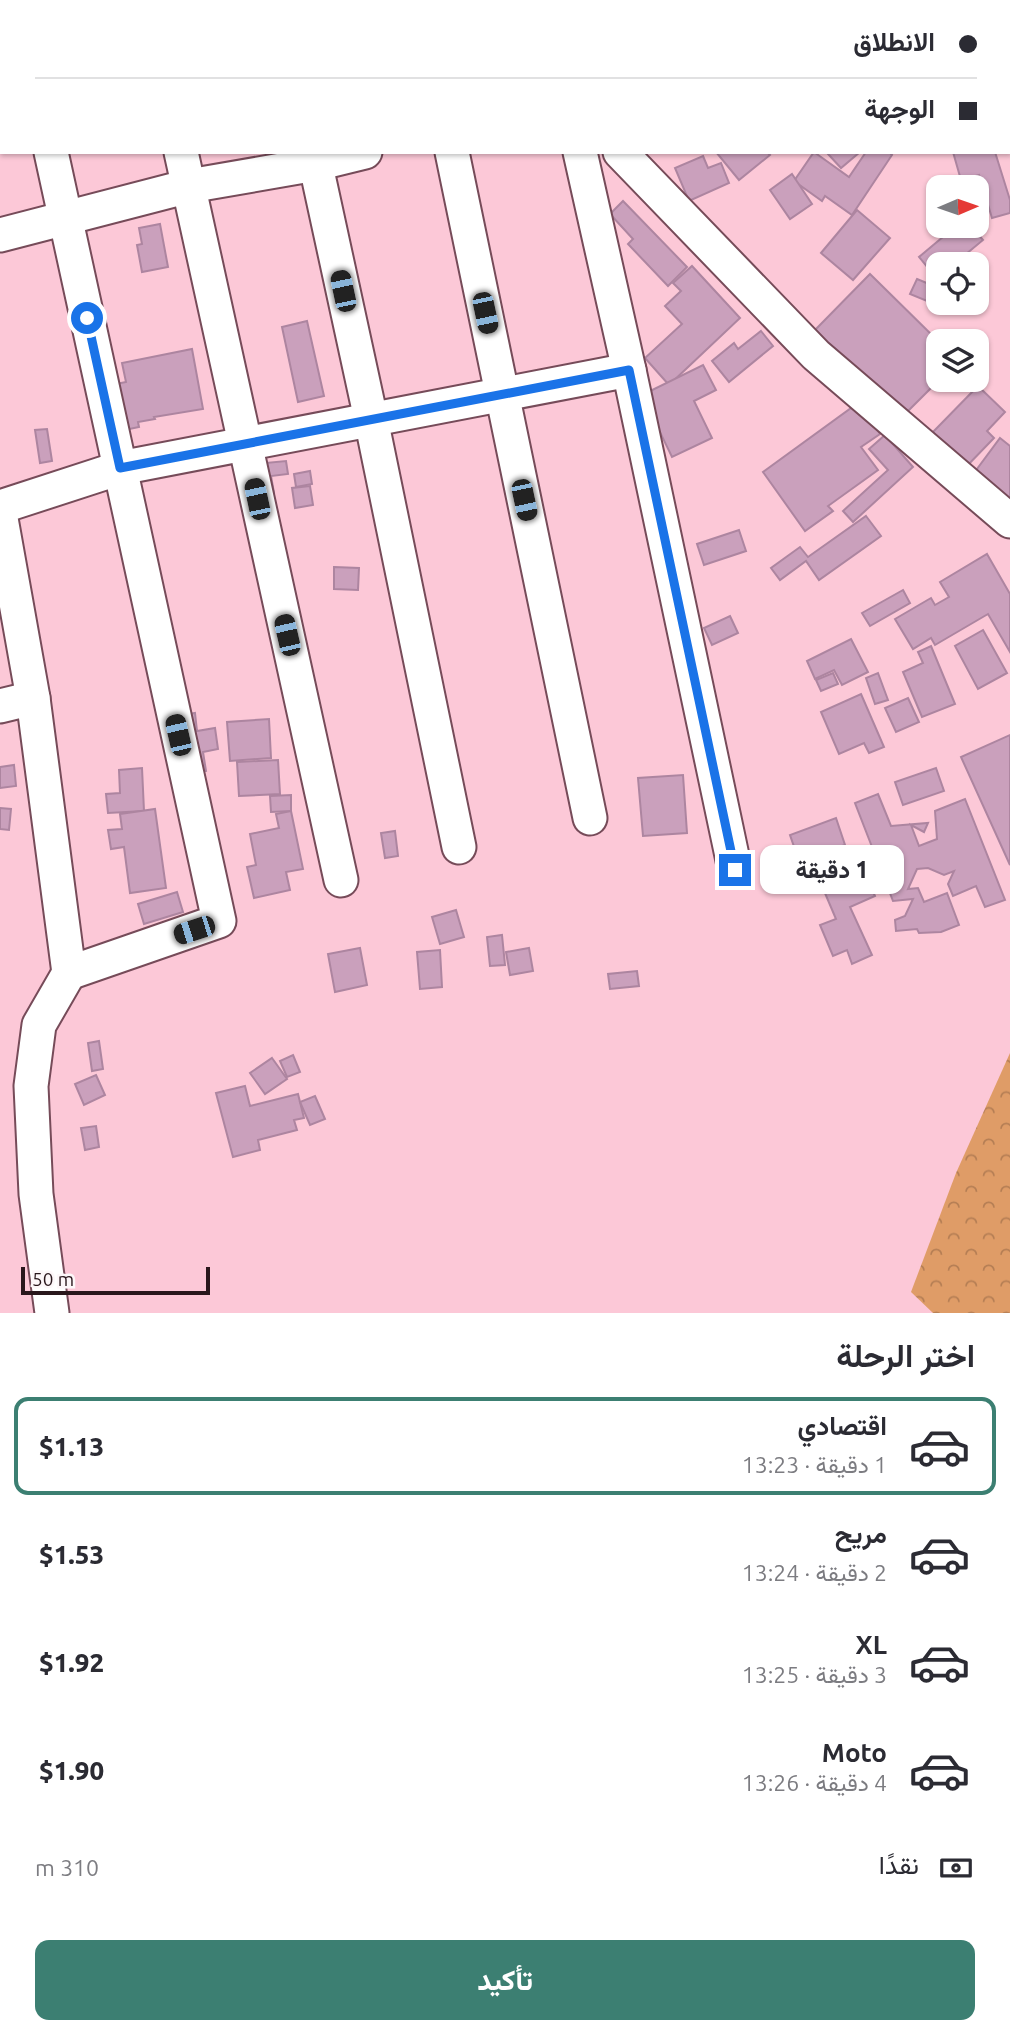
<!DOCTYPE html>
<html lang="ar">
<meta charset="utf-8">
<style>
body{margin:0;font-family:Ubuntu,Vazirmatn,sans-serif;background:#f2f2f3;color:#2b2b33;direction:rtl;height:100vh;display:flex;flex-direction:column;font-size:26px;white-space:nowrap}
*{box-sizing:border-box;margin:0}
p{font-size:23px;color:#7c7c81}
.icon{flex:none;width:38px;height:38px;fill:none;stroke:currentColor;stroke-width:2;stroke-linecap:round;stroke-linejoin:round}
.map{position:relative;height:1313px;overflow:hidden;direction:ltr}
.panel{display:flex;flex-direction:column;background:#fff;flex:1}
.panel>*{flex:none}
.top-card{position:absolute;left:0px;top:0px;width:1012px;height:154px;box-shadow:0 2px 5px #0004;direction:rtl;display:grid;align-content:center;height:154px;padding:0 35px;background:#fff}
.needle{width:46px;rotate:88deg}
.controls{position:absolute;left:926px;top:175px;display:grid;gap:14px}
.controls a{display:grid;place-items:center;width:63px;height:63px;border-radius:14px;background:#fff;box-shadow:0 2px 5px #0004;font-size:35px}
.scale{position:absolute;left:21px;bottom:18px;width:189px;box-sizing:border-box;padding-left:7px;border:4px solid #29171c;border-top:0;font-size:19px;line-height:24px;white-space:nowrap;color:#29171c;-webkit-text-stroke:5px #fdf7f9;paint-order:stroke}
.end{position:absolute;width:32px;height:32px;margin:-16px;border:9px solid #1a73e8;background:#fff;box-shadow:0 0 0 4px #fff}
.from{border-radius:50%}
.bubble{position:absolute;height:49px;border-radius:14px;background:#fff;box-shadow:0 2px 5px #0004;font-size:23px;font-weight:800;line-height:49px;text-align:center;direction:rtl}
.car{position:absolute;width:21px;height:42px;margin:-21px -10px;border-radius:9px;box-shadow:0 0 5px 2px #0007;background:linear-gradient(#222 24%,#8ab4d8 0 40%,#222 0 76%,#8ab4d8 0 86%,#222 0)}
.top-card b{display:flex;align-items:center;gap:24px;height:66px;font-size:26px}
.top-card b+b{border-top:2px solid #e1e1e2}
.top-card i{width:18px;height:18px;background:#2b2b33}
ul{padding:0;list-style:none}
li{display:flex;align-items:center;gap:21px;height:98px;margin:0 14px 10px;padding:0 21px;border:4px solid transparent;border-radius:14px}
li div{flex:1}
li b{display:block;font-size:26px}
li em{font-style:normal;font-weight:800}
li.selected{border-color:#3c7f72}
li>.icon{width:63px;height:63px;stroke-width:1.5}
h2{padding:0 35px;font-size:32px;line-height:84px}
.pay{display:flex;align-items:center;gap:18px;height:77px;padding:0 35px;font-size:26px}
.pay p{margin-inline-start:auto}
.cta{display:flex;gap:14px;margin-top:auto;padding:14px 35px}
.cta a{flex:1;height:80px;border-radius:14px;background:#3c7f72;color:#fff;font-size:28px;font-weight:800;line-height:80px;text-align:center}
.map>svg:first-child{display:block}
.forest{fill:url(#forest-crowns)}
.building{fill:#caa0bc;stroke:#ad85a0;stroke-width:2}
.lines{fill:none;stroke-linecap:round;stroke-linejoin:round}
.minor-casing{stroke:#764b59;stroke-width:37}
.minor{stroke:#fff;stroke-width:33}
.route{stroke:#1a73e8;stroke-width:9}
</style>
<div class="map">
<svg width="1010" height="1313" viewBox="0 0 1010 1313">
<defs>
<pattern id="forest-crowns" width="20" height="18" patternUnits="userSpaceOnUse" patternTransform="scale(1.75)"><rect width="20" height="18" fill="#df9c67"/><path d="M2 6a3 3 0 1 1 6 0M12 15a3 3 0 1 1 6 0" fill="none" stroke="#b57e54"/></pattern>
</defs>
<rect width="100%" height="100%" fill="#fcc8d7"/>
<polygon class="forest" points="1010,1053 1010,1313 933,1313 911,1292 956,1173"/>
<g class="building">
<polygon points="896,0 941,0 942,2 897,2"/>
<polygon points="716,152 767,152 770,155 739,180"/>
<polygon points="814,152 849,177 866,152 889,152 892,155 852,215 825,196 822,201 794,181"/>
<polygon points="830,152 860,152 841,168 828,154"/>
<polygon points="953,152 995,152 1010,200 1010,213 992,218 979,175 961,180"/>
<polygon points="703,156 708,168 721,163 729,183 689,201 675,168"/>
<polygon points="792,174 812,204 790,219 770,190"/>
<polygon points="623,201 687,267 668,286 628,244 633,239 610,214"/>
<polygon points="857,210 890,238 853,280 821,253"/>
<polygon points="160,224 168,267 142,272 137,245 142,244 139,228"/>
<polygon points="956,226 971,226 983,240 954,264 938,264 937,279 919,257"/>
<polygon points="692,266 740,318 669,385 645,358 682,324 665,306 681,291 673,283"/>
<polygon points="870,274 938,341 939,380 902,417 815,330"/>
<polygon points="917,279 934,286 927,301 910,294"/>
<polygon points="307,321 324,396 298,402 282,327"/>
<polygon points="761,331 773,346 729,382 712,361 734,343 738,349"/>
<polygon points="192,349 203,409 154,417 155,419 138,422 139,427 110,433 101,387 126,382 122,363"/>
<polygon points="703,365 716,390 694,401 712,438 672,457 642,395"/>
<polygon points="978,386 1005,412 987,431 994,438 964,469 930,435"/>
<polygon points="858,403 880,434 861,447 878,470 828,506 833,511 805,531 763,472"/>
<polygon points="47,429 52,461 40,463 35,430"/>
<polygon points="885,435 913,467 853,522 843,511 888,470 869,449"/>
<polygon points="1000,438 1010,446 1010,500 974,473"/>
<polygon points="263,443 266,463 286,461 288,474 271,476 274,493 252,496"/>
<polygon points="310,471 312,484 296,487 294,474"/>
<polygon points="310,486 313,505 295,508 292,488"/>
<polygon points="866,516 881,536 819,580 806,561 780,580 771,568 800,547 808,557"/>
<polygon points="739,530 746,551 704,565 697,544"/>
<polygon points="987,554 1010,594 1010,652 988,614 935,645 931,638 913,649 895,619 931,598 935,605 949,597 940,582"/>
<polygon points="334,567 359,568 358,590 334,589"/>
<polygon points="903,590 910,603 870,626 862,613"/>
<polygon points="730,616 738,633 712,645 704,628"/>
<polygon points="983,630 1007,673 978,689 955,646"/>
<polygon points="851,639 868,672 842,685 834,670 815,679 807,661"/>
<polygon points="931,646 955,704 922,717 903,672 923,663 918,652"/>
<polygon points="833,673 838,684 821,691 816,680"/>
<polygon points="878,673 888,700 875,704 866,678"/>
<polygon points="861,694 884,747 869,753 864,743 839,754 821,712"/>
<polygon points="908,698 919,722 896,732 885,708"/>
<polygon points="195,713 197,731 215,728 218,749 203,752 206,771 180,775 171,717"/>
<polygon points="269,719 271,758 230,761 227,722"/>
<polygon points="1010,735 1010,865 961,757"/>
<polygon points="278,760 280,794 239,796 237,762"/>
<polygon points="14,765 16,786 0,788 0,767"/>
<polygon points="142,768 144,811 108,813 106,794 120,793 119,770"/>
<polygon points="936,768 944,791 903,805 895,782"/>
<polygon points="683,775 687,833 643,836 638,778"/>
<polygon points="878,794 891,826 928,823 924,832 911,825 919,846 937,839 935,811 965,799 1005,900 985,907 976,886 953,896 948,884 954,871 944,875 928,868 917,869 908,889 918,888 924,902 947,893 959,925 941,932 919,933 917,929 896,931 895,920 905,916 913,899 893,901 855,803"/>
<polygon points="291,795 291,811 271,812 270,796"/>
<polygon points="0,808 11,809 9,830 0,829"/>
<polygon points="155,809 166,888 130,893 124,847 111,849 108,830 122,829 120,814"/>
<polygon points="291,811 303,869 286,872 290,890 254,898 247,867 256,865 250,834 279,828 276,814"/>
<polygon points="836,818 845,845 799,861 790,835"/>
<polygon points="395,831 398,856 385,858 381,833"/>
<polygon points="856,854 875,896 850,907 872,955 852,964 847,950 833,956 820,925 836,919 816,872"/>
<polygon points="177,892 183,912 144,924 138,904"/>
<polygon points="456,910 464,937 440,944 432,917"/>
<polygon points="502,935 505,965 490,966 487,937"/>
<polygon points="360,948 367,985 335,992 328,954"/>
<polygon points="529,948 533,971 510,975 506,952"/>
<polygon points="440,950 442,987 420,989 417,952"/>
<polygon points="637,971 639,986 610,989 608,974"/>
<polygon points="99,1041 103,1069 92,1071 88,1043"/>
<polygon points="293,1055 300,1072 287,1077 280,1061"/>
<polygon points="272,1058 287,1079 265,1094 250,1073"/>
<polygon points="96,1075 105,1095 84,1105 75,1084"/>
<polygon points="245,1086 250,1106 298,1094 304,1118 294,1120 297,1130 258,1140 260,1150 233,1157 216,1093"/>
<polygon points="315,1096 325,1119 310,1125 300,1102"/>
<polygon points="96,1126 99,1147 85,1150 81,1128"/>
</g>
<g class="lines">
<defs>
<g id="minor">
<polyline points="18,0 18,2"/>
<polyline points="148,0 148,2"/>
<polyline points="283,0 284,2"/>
<polyline points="420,0 420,2"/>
<polyline points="545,0 546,2"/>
<polyline points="975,0 975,2"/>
<polyline points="181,152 341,880"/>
<polyline points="313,152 371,419 459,847"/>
<polyline points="452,152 590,818"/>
<polyline points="580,152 629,370 735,870"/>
<polyline points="620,152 816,355 1010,521"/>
<polyline points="0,235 189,186 316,164 365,152"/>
<polyline points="0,507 120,468 629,370"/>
<polyline points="0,513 33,698 69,973 219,921 51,152"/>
<polyline points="0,706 33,698"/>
<polyline points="52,1313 36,1194 31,1086 39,1025 69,973"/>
</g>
</defs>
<use href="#minor" class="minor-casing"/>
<use href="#minor" class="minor"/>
</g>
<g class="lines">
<polyline class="route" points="87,318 120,468 629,370 735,870"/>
</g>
</svg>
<div class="controls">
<a><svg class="needle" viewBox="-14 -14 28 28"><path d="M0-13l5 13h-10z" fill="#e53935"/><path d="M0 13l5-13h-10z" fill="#7c7c81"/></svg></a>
<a><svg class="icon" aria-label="locate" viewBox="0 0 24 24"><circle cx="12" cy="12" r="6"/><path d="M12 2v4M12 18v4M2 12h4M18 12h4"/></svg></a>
<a><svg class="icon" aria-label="layers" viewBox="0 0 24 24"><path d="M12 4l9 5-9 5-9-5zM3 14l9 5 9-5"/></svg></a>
</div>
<div class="scale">50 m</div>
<i class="end from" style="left:87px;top:318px"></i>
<i class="end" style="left:735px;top:870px"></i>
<div class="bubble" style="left:760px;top:845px;width:144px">1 دقيقة</div>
<i class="car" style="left:343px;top:291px;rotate:348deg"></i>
<i class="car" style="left:485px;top:313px;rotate:168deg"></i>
<i class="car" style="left:257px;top:499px;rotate:348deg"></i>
<i class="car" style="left:524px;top:500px;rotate:168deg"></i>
<i class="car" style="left:287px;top:635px;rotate:347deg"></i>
<i class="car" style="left:178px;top:735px;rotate:347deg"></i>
<i class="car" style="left:194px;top:930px;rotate:252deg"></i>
<div class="top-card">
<b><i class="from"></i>الانطلاق</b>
<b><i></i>الوجهة</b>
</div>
</div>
<section class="panel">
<h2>اختر الرحلة</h2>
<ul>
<li class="selected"><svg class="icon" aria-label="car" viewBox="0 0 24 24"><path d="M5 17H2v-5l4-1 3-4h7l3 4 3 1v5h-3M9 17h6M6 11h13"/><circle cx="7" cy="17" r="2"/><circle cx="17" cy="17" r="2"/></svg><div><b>اقتصادي</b><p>1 دقيقة · 13:23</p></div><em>$1.13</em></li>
<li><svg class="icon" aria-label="car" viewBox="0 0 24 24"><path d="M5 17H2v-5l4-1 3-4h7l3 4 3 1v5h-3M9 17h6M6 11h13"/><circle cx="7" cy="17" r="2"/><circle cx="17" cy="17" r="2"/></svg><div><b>مريح</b><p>2 دقيقة · 13:24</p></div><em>$1.53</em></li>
<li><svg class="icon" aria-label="car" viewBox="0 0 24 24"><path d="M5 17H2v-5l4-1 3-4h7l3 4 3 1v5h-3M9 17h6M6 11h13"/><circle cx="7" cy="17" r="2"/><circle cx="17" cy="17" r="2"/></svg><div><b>XL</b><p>3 دقيقة · 13:25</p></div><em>$1.92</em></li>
<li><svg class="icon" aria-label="car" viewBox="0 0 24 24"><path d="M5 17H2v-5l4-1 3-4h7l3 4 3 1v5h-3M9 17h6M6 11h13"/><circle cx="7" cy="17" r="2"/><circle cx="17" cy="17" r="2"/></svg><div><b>Moto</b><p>4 دقيقة · 13:26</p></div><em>$1.90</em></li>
</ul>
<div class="pay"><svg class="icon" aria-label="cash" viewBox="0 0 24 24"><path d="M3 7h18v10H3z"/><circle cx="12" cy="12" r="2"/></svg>نقدًا<p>310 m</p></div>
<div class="cta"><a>تأكيد</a></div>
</section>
